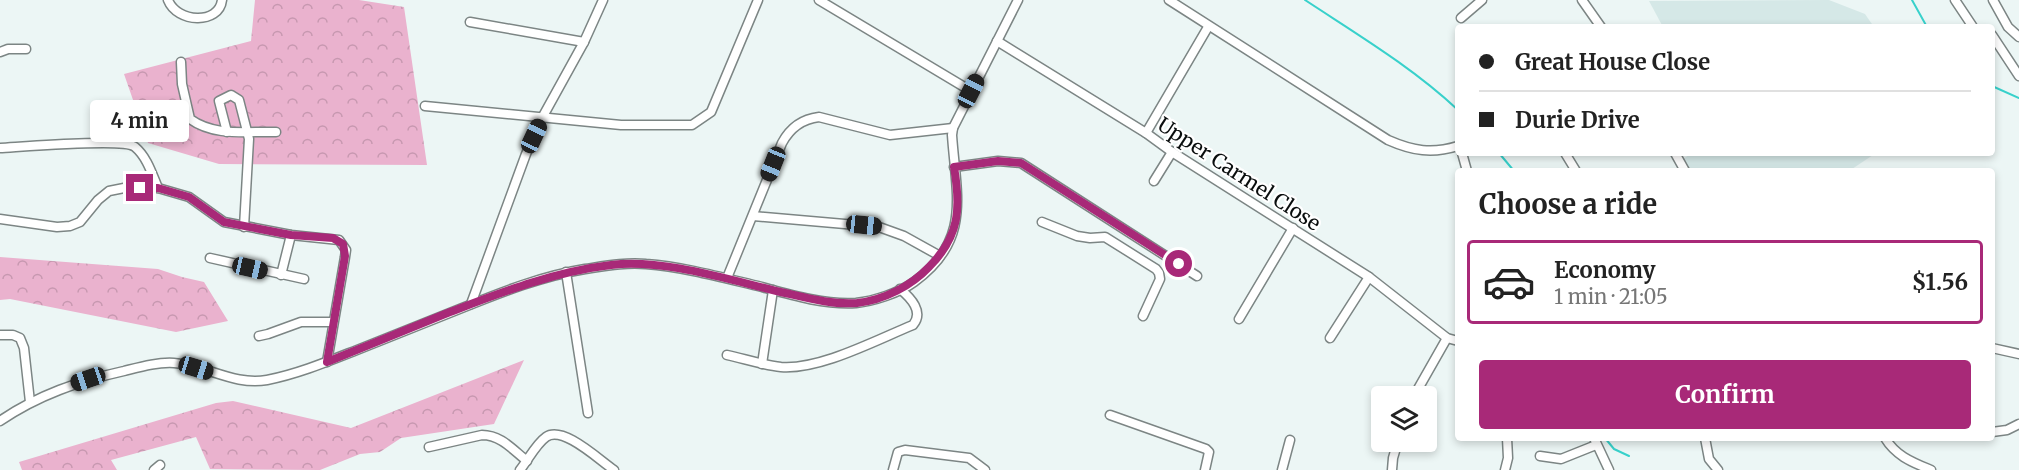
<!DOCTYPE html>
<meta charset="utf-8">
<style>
body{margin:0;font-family:Merriweather,serif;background:#f6f6f6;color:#222;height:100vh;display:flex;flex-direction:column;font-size:22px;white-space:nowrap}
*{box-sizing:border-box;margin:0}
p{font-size:20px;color:#767676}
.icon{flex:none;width:33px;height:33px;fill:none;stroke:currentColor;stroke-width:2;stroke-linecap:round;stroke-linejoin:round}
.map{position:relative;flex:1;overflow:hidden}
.panel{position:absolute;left:1455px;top:168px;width:540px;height:273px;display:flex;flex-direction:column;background:#fff;border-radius:6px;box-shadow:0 3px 9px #0003}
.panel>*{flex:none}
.hud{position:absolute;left:1455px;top:24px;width:540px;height:132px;border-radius:6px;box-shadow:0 3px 9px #0003;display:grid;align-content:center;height:132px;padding:0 24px;background:#fff}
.fabs{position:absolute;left:1371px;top:386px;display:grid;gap:12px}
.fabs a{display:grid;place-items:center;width:66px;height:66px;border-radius:6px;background:#fff;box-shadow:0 3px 9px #0003;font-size:30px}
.end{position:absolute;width:27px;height:27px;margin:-14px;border:8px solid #a82978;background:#fff;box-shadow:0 0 0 3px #fff}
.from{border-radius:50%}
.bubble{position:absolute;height:42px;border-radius:6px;background:#fff;box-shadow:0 3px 9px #0003;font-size:20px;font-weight:700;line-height:42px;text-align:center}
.car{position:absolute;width:18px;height:36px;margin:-18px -9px;border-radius:8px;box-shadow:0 0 4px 2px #0007;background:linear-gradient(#222 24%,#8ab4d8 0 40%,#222 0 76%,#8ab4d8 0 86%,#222 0)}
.hud b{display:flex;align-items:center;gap:21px;height:57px;font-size:22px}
.hud b+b{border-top:2px solid #e0e0e0}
.hud i{width:15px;height:15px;background:#222}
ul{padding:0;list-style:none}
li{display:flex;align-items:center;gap:18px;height:84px;margin:0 12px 9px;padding:0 12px;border:3px solid transparent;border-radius:6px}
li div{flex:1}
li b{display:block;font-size:22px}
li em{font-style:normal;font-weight:700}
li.active{border-color:#a82978}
li>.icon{width:54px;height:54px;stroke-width:1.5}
h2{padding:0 24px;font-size:27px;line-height:72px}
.cta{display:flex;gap:12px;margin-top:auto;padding:12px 24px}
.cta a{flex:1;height:69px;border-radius:6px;background:#a82978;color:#fff;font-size:24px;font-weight:700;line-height:69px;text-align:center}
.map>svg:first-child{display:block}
.built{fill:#d5e8e7}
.forest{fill:url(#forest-crowns)}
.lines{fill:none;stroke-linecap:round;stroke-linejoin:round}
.stream{stroke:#38d1cb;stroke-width:2}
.minor-casing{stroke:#7c8584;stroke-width:11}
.minor{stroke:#fff;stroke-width:8}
.route{stroke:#a82978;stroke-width:8}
.labels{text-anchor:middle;stroke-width:4.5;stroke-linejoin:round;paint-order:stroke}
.street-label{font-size:20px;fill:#090d0d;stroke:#fff}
</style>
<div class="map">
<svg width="2019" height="470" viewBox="0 0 2019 470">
<defs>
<pattern id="forest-crowns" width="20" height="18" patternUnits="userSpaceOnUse" patternTransform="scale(1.5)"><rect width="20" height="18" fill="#eab2ce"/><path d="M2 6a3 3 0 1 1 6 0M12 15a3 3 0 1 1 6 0" fill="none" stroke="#c798b0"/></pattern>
</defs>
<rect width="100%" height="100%" fill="#ecf6f5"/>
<g class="built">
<polygon points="1829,0 1865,14 1874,27 1663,27 1649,1"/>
<polygon points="1692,153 1876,153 1849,171 1686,171 1680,161"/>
</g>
<g class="forest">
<polygon points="255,0 359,0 404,7 427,165 219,164 148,143 124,74 251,41"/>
<polygon points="0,257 158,269 182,277 204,282 228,321 176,332 10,299 0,300"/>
<polygon points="524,360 494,424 401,438 380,452 360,454 320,470 210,469 196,437 111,460 117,470 22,470 19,462 216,403 233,401 351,428"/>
</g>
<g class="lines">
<g class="stream">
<path d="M1305 0C1358 35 1412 67 1458 110"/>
<polyline points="1912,0 1927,27"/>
<polyline points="1992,86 2019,98"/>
<polyline points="1499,153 1514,171"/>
<polyline points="1605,438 1614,449 1629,456"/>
</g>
<defs>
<g id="minor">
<path d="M168 0C177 23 219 25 222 0"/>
<polyline points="819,0 971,91"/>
<path d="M1169 0 1388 140C1413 151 1432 154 1458 146"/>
<polyline points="1582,0 1601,27"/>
<polyline points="1955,0 1973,27"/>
<polyline points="1993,0 2008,27 2019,37"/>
<polyline points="1461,18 1482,0"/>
<polyline points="470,22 584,42"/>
<polyline points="1992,35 2019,76"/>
<polyline points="997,41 1146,133 1172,152 1369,277 1447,338 1458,341"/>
<polyline points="0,52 8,49 26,49"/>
<path d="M181 62 182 84 190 119C215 137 247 131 276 132"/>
<polyline points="425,106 621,125 692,125 711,112 758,0"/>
<polyline points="227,132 219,101 231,95 239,100 249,139 244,227"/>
<polyline points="1146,133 1208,27"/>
<path d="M0 148C20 147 124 138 135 147 147 157 152 174 158 188"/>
<polyline points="1462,153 1467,171"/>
<polyline points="1565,153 1576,171"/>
<polyline points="1675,153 1685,171"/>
<polyline points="954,167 998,161 1021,163 1197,276"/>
<polyline points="1154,181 1172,152"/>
<polyline points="753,216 879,227 904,236 940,256"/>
<polyline points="0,219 57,227 70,226 80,222 98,200 109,191 124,188 158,188 189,197 224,222 291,235 339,240 346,250 345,257 327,362"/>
<polyline points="1042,222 1077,236 1090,238 1105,237 1156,269 1159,273 1160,279 1143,316"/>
<polyline points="210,258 304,279"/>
<polyline points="566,272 588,413"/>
<polyline points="281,275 291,235"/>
<path d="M727 278 782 143C790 128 802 119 819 117L890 135 953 128"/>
<polyline points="471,304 526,154 542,118 584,42 603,0"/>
<polyline points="1239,319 1293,228"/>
<polyline points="0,335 13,335 20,338 24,348 30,402"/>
<polyline points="259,336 268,334 301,322 333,322"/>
<polyline points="1330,338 1369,277"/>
<polyline points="1992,348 2019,354"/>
<path d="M727 355C745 359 763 365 781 367 820 370 876 340 913 325 924 312 911 298 900 289"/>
<polyline points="762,364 773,290"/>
<polyline points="1414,396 1447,338"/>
<polyline points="1110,415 1206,449 1209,452 1205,470"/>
<path d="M0 421C38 395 79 381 124 371 140 367 157 362 174 363 206 365 234 386 267 380 298 374 329 361 357 350 392 336 427 322 462 308 502 292 542 276 585 269 605 266 626 262 646 264 685 267 724 278 762 287 791 295 825 305 856 303 874 301 899 293 914 282 972 240 956 195 952 135L953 128 1018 0"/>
<polyline points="1992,432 2007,430 2019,424"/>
<polyline points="1594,438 1609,470"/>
<polyline points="1705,438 1709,459 1718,470"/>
<path d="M1885 438C1896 456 1912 462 1931 470"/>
<path d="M429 447 482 435C501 435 513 450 527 461"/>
<polyline points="1540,456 1561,459 1596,445"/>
<polyline points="154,470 160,465"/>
<path d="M520 470C528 460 536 444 546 437 563 425 599 460 614 470"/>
<polyline points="893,470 898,452 905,450 969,458 985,470"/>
<polyline points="1282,470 1290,440"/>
<polyline points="1392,470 1393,458 1398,441"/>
<polyline points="1505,470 1508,458 1507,438"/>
</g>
</defs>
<use href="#minor" class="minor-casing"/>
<use href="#minor" class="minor"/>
</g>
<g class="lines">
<path class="route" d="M140 188H158L189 197 224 222 291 235 333 238 343 244 345 256 327 362C366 346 406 330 445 314 500 293 552 272 611 265 663 258 733 281 785 293 807 298 834 305 857 303 884 300 911 286 929 267 960 236 961 208 954 167L998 161 1021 163 1179 264"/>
</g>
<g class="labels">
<g class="street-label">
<text transform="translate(1239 174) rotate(33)" y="7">Upper Carmel Close</text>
</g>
</g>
</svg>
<div class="fabs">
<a><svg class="icon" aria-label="layers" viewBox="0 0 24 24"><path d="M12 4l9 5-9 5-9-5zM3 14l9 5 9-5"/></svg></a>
</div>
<i class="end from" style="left:1179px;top:264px"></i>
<i class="end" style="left:140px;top:188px"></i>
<div class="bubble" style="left:90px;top:100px;width:99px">4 min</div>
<i class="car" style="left:971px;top:91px;rotate:27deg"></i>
<i class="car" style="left:534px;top:136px;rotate:25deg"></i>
<i class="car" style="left:773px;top:164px;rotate:202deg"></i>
<i class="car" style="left:864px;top:225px;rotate:96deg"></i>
<i class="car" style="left:250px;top:268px;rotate:103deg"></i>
<i class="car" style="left:196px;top:368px;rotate:107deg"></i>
<i class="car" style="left:88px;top:379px;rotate:251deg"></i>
<div class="hud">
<b><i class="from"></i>Great House Close</b>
<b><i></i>Durie Drive</b>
</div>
<section class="panel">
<h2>Choose a ride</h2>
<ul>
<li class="active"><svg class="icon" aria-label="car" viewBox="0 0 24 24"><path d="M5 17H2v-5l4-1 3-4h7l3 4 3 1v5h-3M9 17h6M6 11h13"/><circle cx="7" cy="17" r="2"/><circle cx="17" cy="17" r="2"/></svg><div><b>Economy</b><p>1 min · 21:05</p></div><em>$1.56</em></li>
</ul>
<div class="cta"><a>Confirm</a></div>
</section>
</div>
